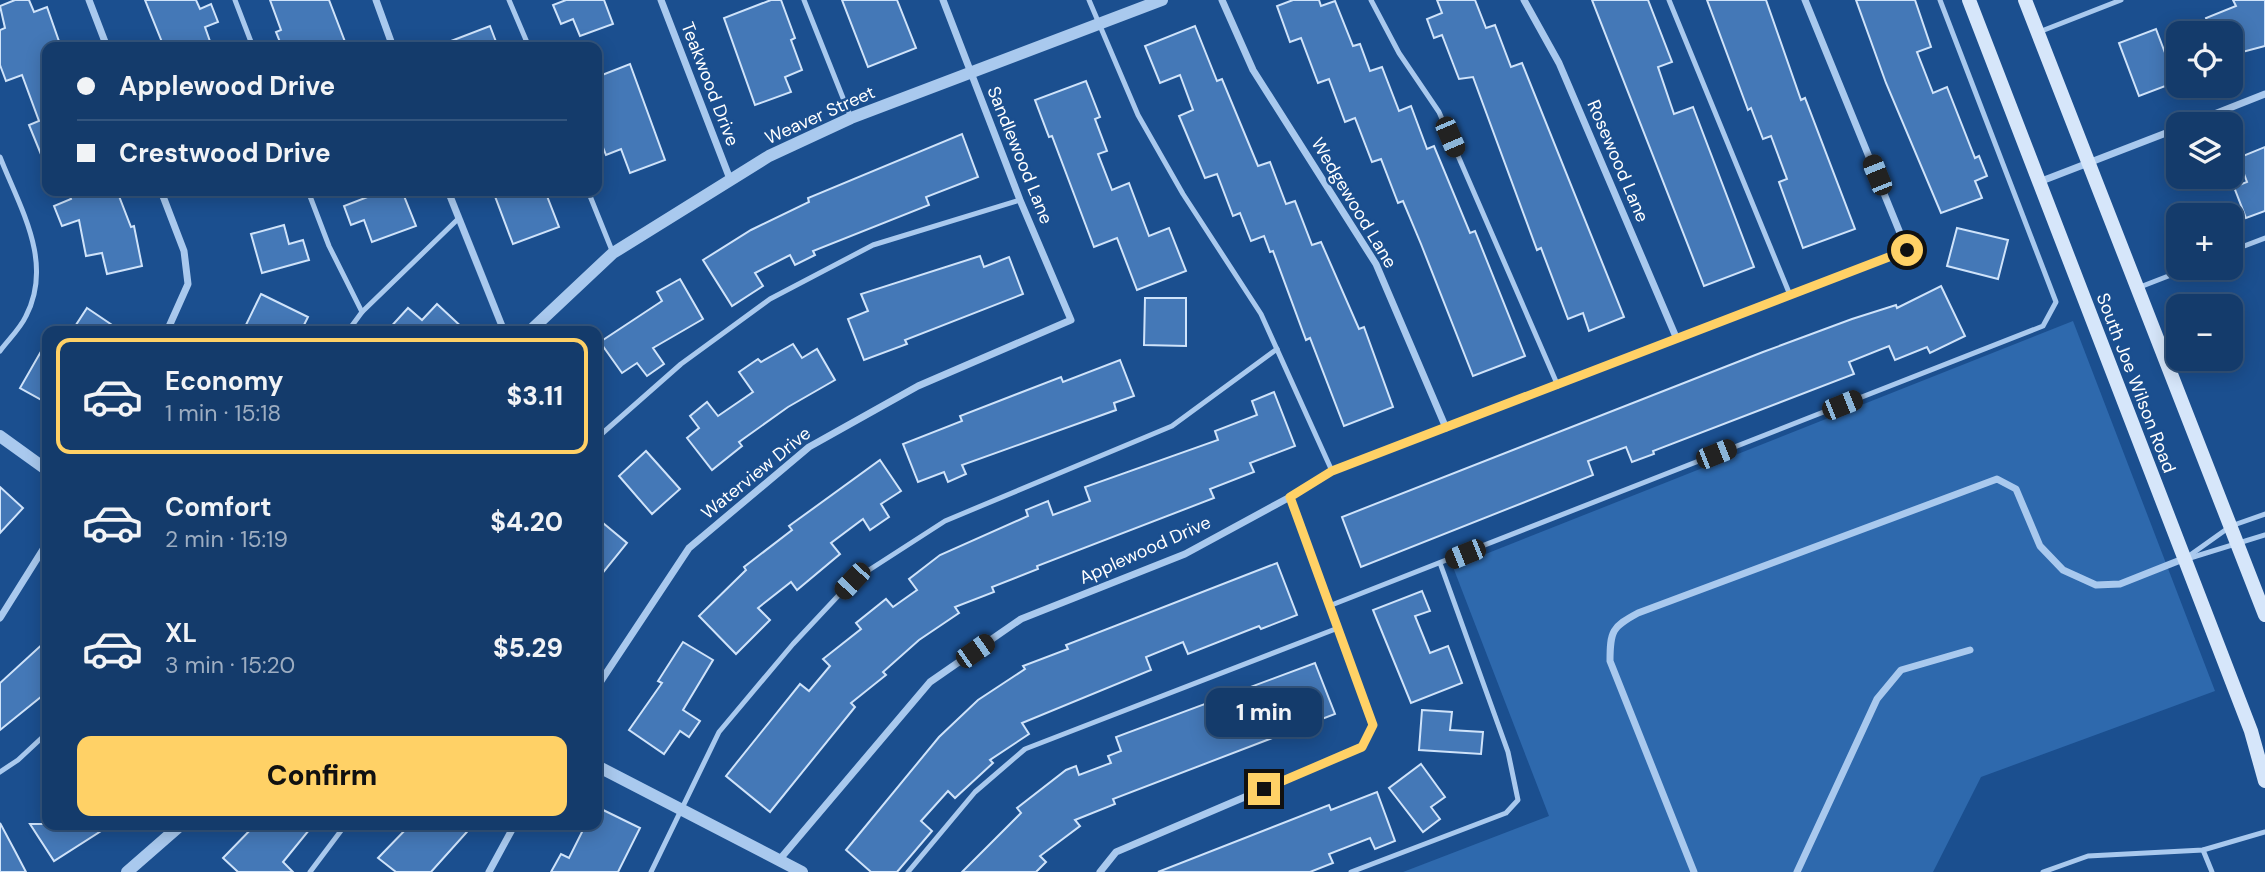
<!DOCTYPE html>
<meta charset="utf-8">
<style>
body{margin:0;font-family:"DM Sans",sans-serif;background:#214673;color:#f1f3f6;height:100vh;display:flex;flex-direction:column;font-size:26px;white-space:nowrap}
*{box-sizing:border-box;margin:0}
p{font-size:23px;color:#9dadc1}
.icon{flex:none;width:38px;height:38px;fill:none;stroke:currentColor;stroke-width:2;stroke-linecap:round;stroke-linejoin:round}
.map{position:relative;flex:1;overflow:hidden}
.side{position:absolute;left:42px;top:326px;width:560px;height:504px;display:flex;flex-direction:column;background:#143b6b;border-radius:14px;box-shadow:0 4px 18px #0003,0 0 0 2px #33557e}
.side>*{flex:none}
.hud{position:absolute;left:42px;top:42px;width:560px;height:154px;border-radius:14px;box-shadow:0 4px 18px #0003,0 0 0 2px #33557e;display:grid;align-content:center;height:154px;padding:0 35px;background:#143b6b}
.fabs{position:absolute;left:2166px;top:21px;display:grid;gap:14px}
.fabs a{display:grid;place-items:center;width:77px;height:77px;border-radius:14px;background:#143b6b;box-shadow:0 4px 18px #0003,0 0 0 2px #33557e;font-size:35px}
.end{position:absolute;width:32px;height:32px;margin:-16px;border:9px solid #ffd166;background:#111;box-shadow:0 0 0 4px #111}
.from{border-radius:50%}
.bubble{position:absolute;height:49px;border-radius:14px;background:#143b6b;box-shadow:0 4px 18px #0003,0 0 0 2px #33557e;font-size:23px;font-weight:800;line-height:49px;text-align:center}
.car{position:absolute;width:21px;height:42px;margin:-21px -10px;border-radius:9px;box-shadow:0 0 5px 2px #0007;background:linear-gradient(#222 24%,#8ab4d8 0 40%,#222 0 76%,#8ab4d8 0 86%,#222 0)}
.hud b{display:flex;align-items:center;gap:24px;height:66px;font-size:26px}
.hud b+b{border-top:2px solid #33557e}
.hud i{width:18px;height:18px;background:#f1f3f6}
ul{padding:12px 0 0;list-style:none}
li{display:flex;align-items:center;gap:21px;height:116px;margin:0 14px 10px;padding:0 21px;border:4px solid transparent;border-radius:14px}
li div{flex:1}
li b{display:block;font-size:26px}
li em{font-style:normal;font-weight:800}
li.current{border-color:#ffd166}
li>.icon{width:63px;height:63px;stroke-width:1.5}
.button{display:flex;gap:14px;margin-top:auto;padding:14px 35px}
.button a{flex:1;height:80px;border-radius:14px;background:#ffd166;color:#111;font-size:28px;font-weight:800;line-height:80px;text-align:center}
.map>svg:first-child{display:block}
.green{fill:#2e69ad}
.building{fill:#4478b7;stroke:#cfe3fa;stroke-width:2}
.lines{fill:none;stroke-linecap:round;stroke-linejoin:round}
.service{stroke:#a9c9ee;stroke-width:5}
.minor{stroke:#a9c9ee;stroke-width:7}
.tertiary{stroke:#a9c9ee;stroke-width:12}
.secondary{stroke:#d6e6fa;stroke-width:14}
.route{stroke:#ffd166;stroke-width:9}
.labels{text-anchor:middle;stroke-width:5;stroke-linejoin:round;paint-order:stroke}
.street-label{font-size:18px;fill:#fff;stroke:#1b4f8f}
</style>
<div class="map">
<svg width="2265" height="872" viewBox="0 0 2265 872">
<rect width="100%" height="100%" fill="#1b4f8f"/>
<polygon class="green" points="2073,321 2215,691 1981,777 1933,872 1403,872 1549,816 1453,567"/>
<g class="building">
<polygon points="15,0 29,0 34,12 47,7 61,47 47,47 47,169 29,125 39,121 22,75 6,81 0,65 0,30 5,28 0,6"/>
<polygon points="145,0 196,0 200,9 211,4 218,22 205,27 212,47 164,47"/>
<polygon points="270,0 329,0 347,47 282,47 276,32 281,30"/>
<polygon points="566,0 604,0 613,24 580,36 573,19 561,24 553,5"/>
<polygon points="771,0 781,0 795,38 791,40 802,70 785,77 791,92 755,105 724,18"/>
<polygon points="842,0 897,0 916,48 868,67"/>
<polygon points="1293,0 1319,0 1321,6 1335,1 1353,46 1360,44 1370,71 1382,67 1399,111 1411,106 1427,149 1434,146 1470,233 1475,231 1525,356 1473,376 1421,244 1403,201 1398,203 1381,159 1372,162 1355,118 1345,122 1329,79 1318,83 1301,38 1290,42 1277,6"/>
<polygon points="1437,0 1475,0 1486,28 1495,25 1511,67 1522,63 1624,317 1589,331 1583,313 1568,319 1541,248 1537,250 1473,77 1459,79 1442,35 1434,38 1427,19 1442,13"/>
<polygon points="1592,0 1648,0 1672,62 1658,67 1674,114 1693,107 1754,267 1704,286"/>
<polygon points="1707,0 1766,0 1801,100 1805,98 1855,229 1803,248 1779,182 1787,179 1771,136 1763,139 1751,108 1748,110"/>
<polygon points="1856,0 1915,0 1931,47 1917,52 1933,93 1947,87 1975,158 1979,156 1987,176 1975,181 1982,198 1941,213 1886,83"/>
<polygon points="2233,0 2265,0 2265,46 2231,55 2231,33 2211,33 2206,18 2236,6"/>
<polygon points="490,26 498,47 438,47 438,46"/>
<polygon points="1195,26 1217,81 1222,79 1258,166 1270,162 1286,204 1295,201 1312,245 1321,242 1359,329 1364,327 1393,407 1344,426 1310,338 1306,340 1273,251 1270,252 1264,236 1251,241 1240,213 1233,216 1217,174 1205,178 1179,116 1193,110 1180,75 1160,83 1145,46"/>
<polygon points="2156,29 2176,82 2139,96 2119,43"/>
<polygon points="630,64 665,160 630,173 621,149 606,155 597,132 597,77"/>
<polygon points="1086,81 1100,117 1095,119 1107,151 1098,154 1112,190 1129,183 1149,236 1169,228 1186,271 1137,290 1117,238 1094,247 1052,136 1049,137 1035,100"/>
<polygon points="962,134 978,177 926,197 929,205 813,251 815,255 795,265 790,255 755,273 763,286 732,306 703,260 751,230 809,202 808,198"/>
<polygon points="2265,147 2265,211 2246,218 2234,187 2247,182 2238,158"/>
<polygon points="68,191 117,191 131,227 134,226 142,266 107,274 102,253 86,256 79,220 62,226 54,206 71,199"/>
<polygon points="383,191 402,191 416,226 372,242 364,220 351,225 344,206"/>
<polygon points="493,191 545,191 559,227 513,244"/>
<polygon points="284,225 289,244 303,240 309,260 262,273 251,234"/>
<polygon points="1957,228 2008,240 1998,279 1947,266"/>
<polygon points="980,256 984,267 1009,257 1023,294 905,340 907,344 864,360 848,319 868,311 861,294"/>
<polygon points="680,279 703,319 653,348 664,364 647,376 637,363 622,373 600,342 662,301 657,292"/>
<polygon points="1941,286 1965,336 1930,353 1927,347 1895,360 1889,346 1849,362 1854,374 1653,451 1654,454 1632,462 1626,447 1588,461 1593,475 1361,567 1342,517 1763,352 1852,319 1896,305 1897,308"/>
<polygon points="261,294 308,317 301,331 243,331"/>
<polygon points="1145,298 1186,298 1186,346 1144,345"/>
<polygon points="437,304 466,331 387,331 408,308 422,320"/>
<polygon points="87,308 121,331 72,331"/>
<polygon points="47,341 47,403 20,388"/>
<polygon points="793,344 802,358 817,349 835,380 788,407 739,442 742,446 712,470 687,438 699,428 690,416 707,402 718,416 753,392 739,372 758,359 761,362"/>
<polygon points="1120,360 1134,396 1114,403 1116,410 962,465 966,474 948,482 944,472 918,482 903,444 962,421 960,416 1017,394 1061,377 1063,382"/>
<polygon points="1274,392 1295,446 1250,463 1254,472 1210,489 1214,498 1037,566 1038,569 992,587 994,592 955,607 959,613 919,640 883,672 886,675 851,703 855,707 770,812 726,776 800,684 809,691 830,666 823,659 861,629 856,623 886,599 893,607 917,590 909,579 940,555 1028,516 1026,510 1048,501 1053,515 1090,501 1085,487 1218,440 1215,431 1257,415 1252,401"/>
<polygon points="646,451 680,489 652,514 619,476"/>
<polygon points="880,460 901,491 881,504 889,517 870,530 863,519 831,543 840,554 797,590 791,582 758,608 770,620 736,654 699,616 746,570 744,567 792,530 789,526"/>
<polygon points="0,487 23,508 0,533"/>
<polygon points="597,518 627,543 597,580"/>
<polygon points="1277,563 1297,615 1261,629 1259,626 1188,654 1183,642 1146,657 1151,670 1022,723 1029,734 990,760 993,763 955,798 948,791 921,821 932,831 897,872 871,872 846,850 939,737 978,700 1025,669 1023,666 1068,649 1066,645"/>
<polygon points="1422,591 1430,611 1415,616 1430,653 1448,646 1462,683 1411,703 1373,610"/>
<polygon points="47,640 47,692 0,730 0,683"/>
<polygon points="683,642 713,660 683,710 700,721 689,737 680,731 664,754 629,730 662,683 658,681"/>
<polygon points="1315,663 1335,714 1113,799 1115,804 1075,820 1080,826 1040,856 1046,862 1036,872 962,872 1021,813 1017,808 1066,770 1076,766 1079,775 1111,763 1108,756 1121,751 1116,737"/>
<polygon points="1422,710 1452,712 1450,730 1483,732 1481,754 1419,750"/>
<polygon points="1421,764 1445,797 1431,807 1440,819 1423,832 1389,788"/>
<polygon points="1377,792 1395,841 1375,849 1370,838 1329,854 1333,863 1310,872 1158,872 1329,805 1331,810"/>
<polygon points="597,807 640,828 618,872 551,872 561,854 569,858 586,824 597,824"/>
<polygon points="0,823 15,851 26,872 0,872"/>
<polygon points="30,824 112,824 54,861"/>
<polygon points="256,824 314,824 283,862 293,872 238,872 223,858"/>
<polygon points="411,824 474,824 431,872 396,872 378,858"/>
</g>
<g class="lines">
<g class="service">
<polyline points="235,0 253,47"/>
<polyline points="509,0 529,47"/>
<polyline points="804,0 851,118"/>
<polyline points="1089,0 1138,115 1183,194 1261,314 1332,471"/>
<polyline points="1371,0 1399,53 1439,112 1558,386"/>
<polyline points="1669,0 1790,295"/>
<polyline points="2039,32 2121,0"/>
<path d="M0 157C20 208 54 262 26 316 20 329 8 340 0 351"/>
<polyline points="308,191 329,246 362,312"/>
<polyline points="588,191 613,253"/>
<polyline points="2231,251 2265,238"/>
<polyline points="2140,287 2189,268"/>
<polyline points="348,331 362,312 458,219"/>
<polyline points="597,438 681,364 770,299 873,245 1020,200"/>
<polyline points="2186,558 2231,526 2265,514"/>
<polyline points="2190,558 2265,535"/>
<polyline points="1329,606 2043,326 2056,302 1940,0"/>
<polyline points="0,772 18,760 47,733"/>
<polyline points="2203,850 2212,872"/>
<polyline points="310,872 346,824"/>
<polyline points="651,872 719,732 793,644 852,581 945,521 1172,426 1277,349"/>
<polyline points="908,872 975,792 1025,749 1338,628"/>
<polyline points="1351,872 1506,813 1518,800 1508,752 1440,563"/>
<polyline points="2043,872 2088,856 2203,850 2265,832"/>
</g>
<g class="minor">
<polyline points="89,0 107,47"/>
<polyline points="376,0 393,47"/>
<polyline points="661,0 730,179"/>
<polyline points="1222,0 1253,70 1376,264 1446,428"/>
<polyline points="1524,0 1559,63 1676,337"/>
<polyline points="2189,124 2265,94"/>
<polyline points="2039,182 2179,128"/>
<polyline points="161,191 184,251 188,284 167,331"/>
<polyline points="448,191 504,331"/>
<polyline points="0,618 47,543"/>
<polyline points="597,687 689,548 809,447 918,386 1071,320 1020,200 943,0"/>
<polyline points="780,859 930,682 1021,619 1185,554 1290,497 1332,471 1907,250 1805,0"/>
<polyline points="489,872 515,824"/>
<polyline points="1100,872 1116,852 1362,747 1373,725 1290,497"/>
<path d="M1694 872 1610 661C1610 631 1612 627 1638 613L1997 479 2016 489 2040 546 2063 570 2096 585 2120 584 2183 559"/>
<polyline points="1797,872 1877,699 1901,670 1970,650"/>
</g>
<g class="tertiary">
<polyline points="530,331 613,253 769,156 851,118 1162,0"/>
<polyline points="0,436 47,470"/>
<polyline points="597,766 802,872"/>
<polyline points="127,872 182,824"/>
</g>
<g class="secondary">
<polyline points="1969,0 2251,731 2265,781"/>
<polyline points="2025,0 2265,615"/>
</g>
</g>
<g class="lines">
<polyline class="route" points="1264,789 1362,747 1373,725 1290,497 1332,471 1907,250"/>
</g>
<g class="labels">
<g class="street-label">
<text transform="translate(710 84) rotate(69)" y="6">Teakwood Drive</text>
<text transform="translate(820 115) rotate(-24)" y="6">Weaver Street</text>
<text transform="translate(1020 155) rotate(68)" y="6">Sandlewood Lane</text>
<text transform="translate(1618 161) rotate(67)" y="6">Rosewood Lane</text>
<text transform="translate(1354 203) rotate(59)" y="6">Wedgewood Lane</text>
<text transform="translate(2136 383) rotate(69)" y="6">South Joe Wilson Road</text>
<text transform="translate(756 473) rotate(-39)" y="6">Waterview Drive</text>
<text transform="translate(1145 550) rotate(-24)" y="6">Applewood Drive</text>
</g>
</g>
</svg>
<div class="fabs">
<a><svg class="icon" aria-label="locate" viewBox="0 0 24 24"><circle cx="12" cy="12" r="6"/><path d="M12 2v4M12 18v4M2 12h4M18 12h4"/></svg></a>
<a><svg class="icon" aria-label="layers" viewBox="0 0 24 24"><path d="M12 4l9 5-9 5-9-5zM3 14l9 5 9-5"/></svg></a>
<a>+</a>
<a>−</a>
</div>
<i class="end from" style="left:1907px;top:250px"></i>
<i class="end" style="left:1264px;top:789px"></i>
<div class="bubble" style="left:1206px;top:688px;width:116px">1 min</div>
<i class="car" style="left:1450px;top:137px;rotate:157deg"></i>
<i class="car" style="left:1877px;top:175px;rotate:338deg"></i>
<i class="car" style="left:1842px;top:405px;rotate:68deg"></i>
<i class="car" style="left:1716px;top:454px;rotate:68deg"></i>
<i class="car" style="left:1465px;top:554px;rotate:248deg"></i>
<i class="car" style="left:852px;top:581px;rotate:223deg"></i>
<i class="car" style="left:975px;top:651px;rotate:55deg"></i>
<div class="hud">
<b><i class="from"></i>Applewood Drive</b>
<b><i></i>Crestwood Drive</b>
</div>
<section class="side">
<ul>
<li class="current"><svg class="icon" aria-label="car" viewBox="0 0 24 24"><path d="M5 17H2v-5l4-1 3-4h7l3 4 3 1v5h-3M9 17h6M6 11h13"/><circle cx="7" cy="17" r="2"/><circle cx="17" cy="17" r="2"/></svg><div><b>Economy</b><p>1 min · 15:18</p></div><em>$3.11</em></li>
<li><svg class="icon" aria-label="car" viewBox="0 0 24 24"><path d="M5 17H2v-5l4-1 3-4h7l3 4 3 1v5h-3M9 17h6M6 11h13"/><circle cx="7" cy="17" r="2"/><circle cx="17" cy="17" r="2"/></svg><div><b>Comfort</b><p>2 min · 15:19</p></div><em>$4.20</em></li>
<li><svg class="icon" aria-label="car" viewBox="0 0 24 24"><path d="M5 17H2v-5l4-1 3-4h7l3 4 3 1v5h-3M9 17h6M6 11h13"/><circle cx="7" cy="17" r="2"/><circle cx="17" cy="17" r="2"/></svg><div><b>XL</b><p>3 min · 15:20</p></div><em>$5.29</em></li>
</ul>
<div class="button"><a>Confirm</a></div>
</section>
</div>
